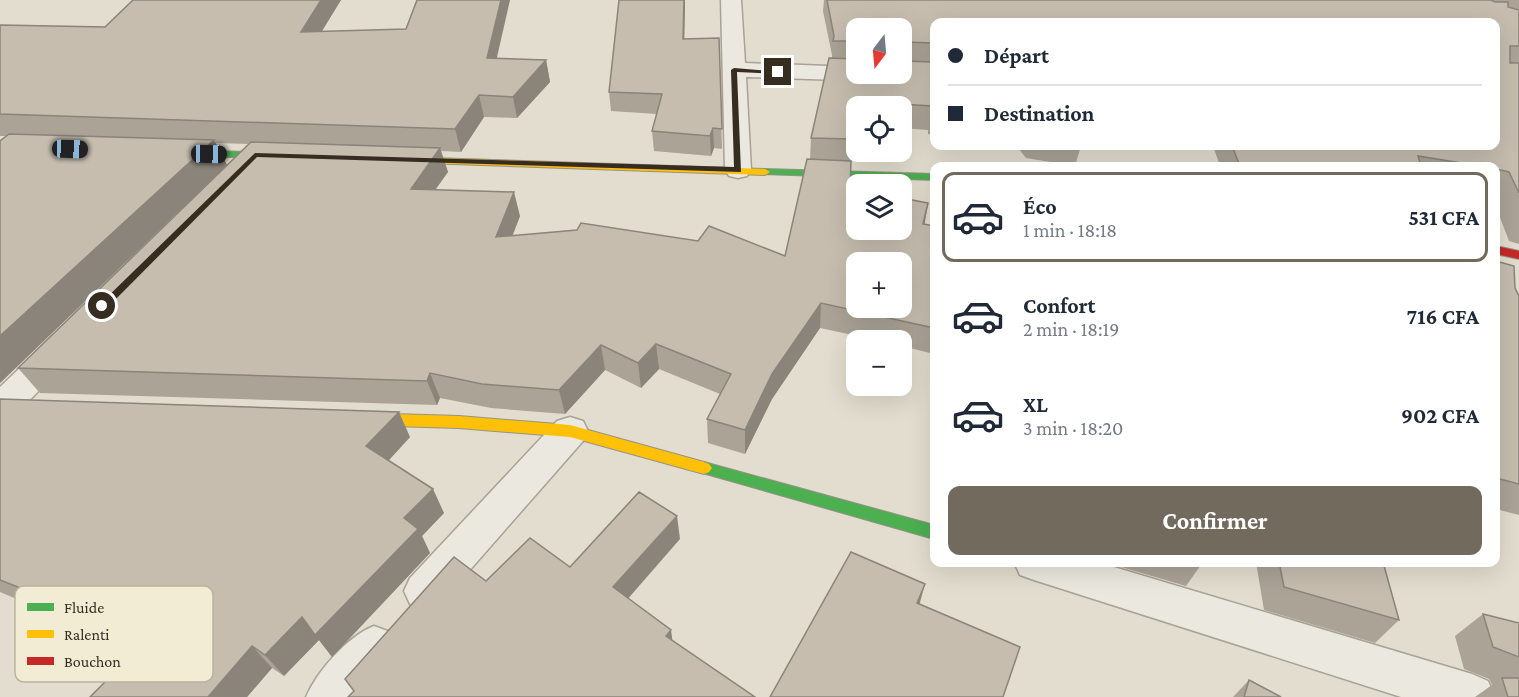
<!DOCTYPE html>
<html lang="fr">
<meta charset="utf-8">
<style>
body{margin:0;font-family:"Crimson Pro",serif;background:#f6f6f7;color:#1f2937;height:100vh;display:flex;flex-direction:column;font-size:22px;white-space:nowrap}
*{box-sizing:border-box;margin:0}
p{font-size:20px;color:#747a83}
.icon{flex:none;width:33px;height:33px;fill:none;stroke:currentColor;stroke-width:2;stroke-linecap:round;stroke-linejoin:round}
.map{position:relative;flex:1;overflow:hidden}
.panel{position:absolute;left:930px;top:162px;width:570px;height:405px;display:flex;flex-direction:column;background:#fff;border-radius:12px;box-shadow:0 6px 24px #0002}
.panel>*{flex:none}
.banner{position:absolute;left:930px;top:18px;width:570px;height:132px;border-radius:12px;box-shadow:0 6px 24px #0002;display:grid;align-content:center;height:132px;padding:0 18px;background:#fff}
.needle{width:39px;rotate:196deg}
.tools{position:absolute;left:846px;top:18px;display:grid;gap:12px}
.tools a{display:grid;place-items:center;width:66px;height:66px;border-radius:12px;background:#fff;box-shadow:0 6px 24px #0002;font-size:30px}
.end{position:absolute;width:27px;height:27px;margin:-14px;border:8px solid #362c20;background:#fff;box-shadow:0 0 0 3px #fff}
.from{border-radius:50%}
.car{position:absolute;width:18px;height:36px;margin:-18px -9px;border-radius:8px;box-shadow:0 0 4px 2px #0007;background:linear-gradient(#222 24%,#8ab4d8 0 40%,#222 0 76%,#8ab4d8 0 86%,#222 0)}
.banner b{display:flex;align-items:center;gap:21px;height:57px;font-size:22px}
.banner b+b{border-top:2px solid #e0e1e3}
.banner i{width:15px;height:15px;background:#1f2937}
ul{padding:10px 0 0;list-style:none}
li{display:flex;align-items:center;gap:18px;height:90px;margin:0 12px 9px;padding:0 6px;border:3px solid transparent;border-radius:12px}
li div{flex:1}
li b{display:block;font-size:22px}
li em{font-style:normal;font-weight:700}
li.on{border-color:#726a5d}
li>.icon{width:54px;height:54px;stroke-width:1.5}
.button{display:flex;gap:12px;margin-top:auto;padding:12px 18px}
.button a{flex:1;height:69px;border-radius:12px;background:#726a5d;color:#fff;font-size:24px;font-weight:700;line-height:69px;text-align:center}
.map>svg:first-child{display:block}
.lines{fill:none;stroke-linecap:round;stroke-linejoin:round}
.street-casing{stroke:#a8a297;stroke-width:3}
.fast-casing{stroke:#979287;stroke-width:2}
.slow-casing{stroke:#979287;stroke-width:2}
.jam-casing{stroke:#979287;stroke-width:2}
.street{fill:#ebe8df;fill-rule:evenodd}
.fast{fill:#4caf50;fill-rule:evenodd}
.slow{fill:#ffc107;fill-rule:evenodd}
.jam{fill:#c62828;fill-rule:evenodd}
.wall{fill:#aaa396;fill-rule:evenodd}
.shaded-wall{fill:#8b847a}
.building{fill:#c6bdaf;stroke:#8b847a;stroke-width:1.5;fill-rule:evenodd}
.route{fill:#362c20}
.key{fill:#f2ecd5;stroke:#bab29f;stroke-width:1.5}
.key-label{font-size:16px;fill:#362c20}
</style>
<div class="map">
<svg width="1519" height="697" viewBox="0 0 1519 697">
<rect width="100%" height="100%" fill="#e2ddce"/>
<g class="lines">
<defs>
<g id="street">
<polygon points="721,0 741,0 745,63 856,67 856,74 902,74 902,68 934,69 934,83 746,77 751,170 747,176 738,178 729,176 725,170"/>
<polygon points="61,336 73,340 77,348 73,356 12,418 0,421 0,387 49,340"/>
<polygon points="570,417 583,421 588,431 583,441 440,604 425,610 410,604 404,591 410,578 557,421"/>
<polygon points="1014,562 1097,562 1472,674 1488,681 1495,697 1401,697 1034,580 1020,575"/>
<path d="M374 626 390 632 396 647 390 662 359 697H306C317 671 348 636 374 626Z"/>
</g>
<g id="fast">
<polygon points="178,150 282,153 287,156 282,159 174,155 173,153"/>
<polygon points="765,169 934,174 934,180 761,174 760,172"/>
<polygon points="704,462 934,525 934,539 699,472 696,468 699,464"/>
</g>
<g id="slow">
<polygon points="400,157 765,169 770,172 765,175 396,162 395,160"/>
<polygon points="359,413 459,416 570,425 704,462 709,464 712,468 709,472 704,474 570,437 459,428 359,425 354,423 352,419 354,415"/>
</g>
<polygon id="jam" points="1496,246 1519,251 1519,259 1496,254"/>
</defs>
<use href="#street" class="street-casing"/>
<use href="#fast" class="fast-casing"/>
<use href="#slow" class="slow-casing"/>
<use href="#jam" class="jam-casing"/>
<use href="#street" class="street"/>
<use href="#fast" class="fast"/>
<use href="#slow" class="slow"/>
<use href="#jam" class="jam"/>
</g>
<g class="wall">
<path d="M133 0H341L322 31 497 58 546 60 550 82 517 118 484 117 461 152 441 151 448 172 435 189 520 216 512 235 785 256 810 159 811 138 832 58V55L823 11 824 0H1519V244L1509 241 1496 207V166H1220L1213 146H1496L934 22V135L928 134V130L902 128V106H856V126H852L850 160V189L925 224 934 226V354L902 346V340H876L820 328 772 399 745 454 708 443 707 419 720 394 659 369 641 388 605 370 565 414 491 408 440 398 437 405 40 393 18 368 249 144 216 143 227 165 0 383V141L6 136H0V25L105 27ZM856 28H902V74H856Z"/>
<polygon points="619,0 685,0 684,39 719,38 722,149 714,148 711,156 654,151 652,131 657,114 611,111 609,92"/>
<polygon points="1003,146 1081,146 1075,166 1026,158 1018,148"/>
<polygon points="1496,261 1515,288 1519,296 1519,515 1496,509"/>
<polygon points="0,399 410,437 389,460 444,513 422,536 430,553 332,657 319,640 284,676 272,668 247,697 90,697 104,683 91,673 122,641 44,625 16,602 19,600 0,592"/>
<polygon points="1104,562 1203,562 1186,586"/>
<polygon points="1256,562 1383,562 1399,620 1375,643 1264,610"/>
<polygon points="1483,614 1519,623 1519,697 1475,697 1492,685 1489,679 1464,669 1455,636"/>
<polygon points="1249,680 1281,697 1233,697"/>
</g>
<g class="shaded-wall">
<polygon points="321,0 341,0 309,52 301,32"/>
<polygon points="501,0 510,0 492,79 487,58"/>
<polygon points="684,0 685,0 684,58 683,39"/>
<polygon points="905,42 902,66 902,67 903,48"/>
<polygon points="546,60 550,82 517,118 513,97"/>
<polygon points="479,95 484,117 461,152 455,129"/>
<polygon points="713,128 714,148 711,156 710,136"/>
<polygon points="214,140 227,165 0,383 0,336"/>
<polygon points="440,148 448,172 419,213 411,189"/>
<polygon points="514,192 520,216 503,261 496,237"/>
<polygon points="928,203 924,228 923,224"/>
<polygon points="821,303 820,328 772,399 745,454 745,430 772,374"/>
<polygon points="656,344 659,369 641,388 638,363"/>
<polygon points="601,345 605,370 565,414 559,390"/>
<polygon points="430,373 440,398 437,405 427,381"/>
<polygon points="399,412 410,437 379,471 366,446"/>
<polygon points="433,489 444,513 422,536 430,553 332,657 319,640 284,676 265,655 302,617"/>
<polygon points="677,516 680,539 619,609 613,587"/>
<polygon points="925,584 919,606 917,603"/>
<polygon points="671,630 674,651 666,636"/>
<polygon points="252,646 272,668 247,697 208,697"/>
</g>
<g class="building">
<polygon points="133,0 321,0 301,32 406,29 417,0 501,0 487,58 546,60 513,97 479,95 455,129 0,114 0,25 105,27"/>
<polygon points="619,0 684,0 683,39 719,38 722,129 713,128 710,136 652,131 662,94 609,92"/>
<polygon points="827,0 1491,0 1495,2 1508,2 1508,7 1519,10 1519,46 1510,46 1510,63 1519,63 1519,193 1509,172 1496,169 1496,166 1480,166 1418,156 1421,166 1240,166 1232,146 1496,146 1496,22 934,22 934,43 905,42 903,48 902,48 902,28 856,28 856,41 833,41 834,36"/>
<polygon points="829,58 856,59 856,74 902,74 902,61 934,62 934,110 932,110 932,106 852,101 851,139 811,138"/>
<polygon points="9,134 214,140 0,336 0,141"/>
<path d="M251 142 440 148 411 189 514 192 496 237 577 230 581 223 698 241 709 226 785 256 807 159 851 161 850 189 856 190V230H902V198L928 203 923 224 934 226V328L821 303 772 374 745 430 707 419 731 374 656 344 638 363 601 345 559 390 482 384 430 373 427 381 18 368ZM856 262H902V308H856Z"/>
<polygon points="1496,261 1514,266 1515,288 1519,296 1519,484 1496,478"/>
<polygon points="0,399 399,412 366,446 433,489 404,518 418,529 315,635 302,617 265,655 252,646 208,697 90,697 106,681 91,673 136,628 16,602 28,591 0,580"/>
<polygon points="639,492 677,516 613,587 671,630 666,636 755,697 348,697 354,691 345,679 454,557 486,581 530,538 570,567"/>
<polygon points="851,552 925,584 917,603 1020,647 1003,697 770,697"/>
<polygon points="1279,562 1383,562 1399,620 1284,587"/>
<polygon points="1483,614 1519,623 1519,657 1493,647"/>
<polygon points="1502,678 1519,678 1519,697 1508,697"/>
<polygon points="1249,680 1281,697 1244,697"/>
</g>
<polygon class="route" points="734,68 782,72 778,74 737,72 741,172 257,157 106,309 98,306 255,153 734,167 731,70"/>
<rect x="15" y="586" width="198" height="96" rx="9" class="key"/>
<rect x="27" y="603" width="27" height="8" fill="#4caf50"/>
<rect x="27" y="630" width="27" height="8" fill="#ffc107"/>
<rect x="27" y="657" width="27" height="8" fill="#c62828"/>
<g class="key-label">
<text x="64" y="613">Fluide</text>
<text x="64" y="640">Ralenti</text>
<text x="64" y="667">Bouchon</text>
</g>
</svg>
<div class="tools">
<a><svg class="needle" viewBox="-14 -14 28 28"><path d="M0-13l5 13h-10z" fill="#e53935"/><path d="M0 13l5-13h-10z" fill="#747a83"/></svg></a>
<a><svg class="icon" aria-label="locate" viewBox="0 0 24 24"><circle cx="12" cy="12" r="6"/><path d="M12 2v4M12 18v4M2 12h4M18 12h4"/></svg></a>
<a><svg class="icon" aria-label="layers" viewBox="0 0 24 24"><path d="M12 4l9 5-9 5-9-5zM3 14l9 5 9-5"/></svg></a>
<a>+</a>
<a>−</a>
</div>
<i class="end from" style="left:102px;top:306px"></i>
<i class="end" style="left:778px;top:72px"></i>
<i class="car" style="left:70px;top:149px;rotate:92deg"></i>
<i class="car" style="left:209px;top:154px;rotate:91deg"></i>
<div class="banner">
<b><i class="from"></i>Départ</b>
<b><i></i>Destination</b>
</div>
<section class="panel">
<ul>
<li class="on"><svg class="icon" aria-label="car" viewBox="0 0 24 24"><path d="M5 17H2v-5l4-1 3-4h7l3 4 3 1v5h-3M9 17h6M6 11h13"/><circle cx="7" cy="17" r="2"/><circle cx="17" cy="17" r="2"/></svg><div><b>Éco</b><p>1 min · 18:18</p></div><em>531 CFA</em></li>
<li><svg class="icon" aria-label="car" viewBox="0 0 24 24"><path d="M5 17H2v-5l4-1 3-4h7l3 4 3 1v5h-3M9 17h6M6 11h13"/><circle cx="7" cy="17" r="2"/><circle cx="17" cy="17" r="2"/></svg><div><b>Confort</b><p>2 min · 18:19</p></div><em>716 CFA</em></li>
<li><svg class="icon" aria-label="car" viewBox="0 0 24 24"><path d="M5 17H2v-5l4-1 3-4h7l3 4 3 1v5h-3M9 17h6M6 11h13"/><circle cx="7" cy="17" r="2"/><circle cx="17" cy="17" r="2"/></svg><div><b>XL</b><p>3 min · 18:20</p></div><em>902 CFA</em></li>
</ul>
<div class="button"><a>Confirmer</a></div>
</section>
</div>
